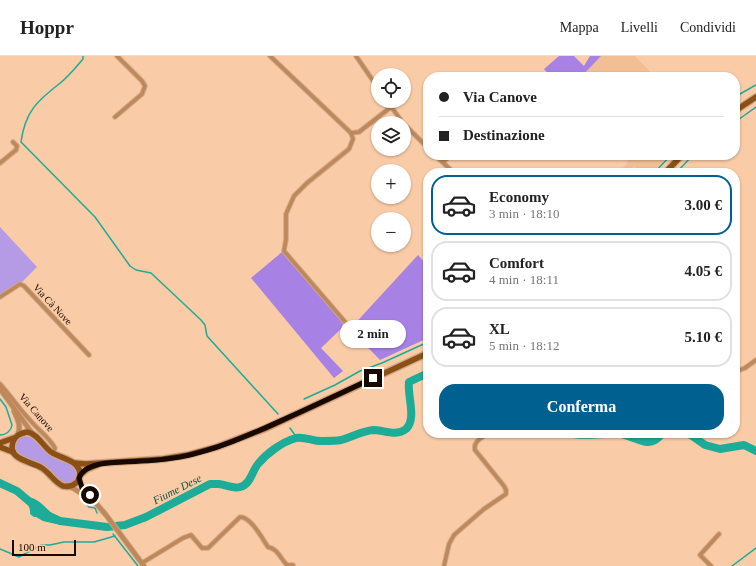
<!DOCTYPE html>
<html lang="it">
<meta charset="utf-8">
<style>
body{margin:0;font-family:Georgia,serif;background:#f2f2f2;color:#222;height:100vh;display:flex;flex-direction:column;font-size:15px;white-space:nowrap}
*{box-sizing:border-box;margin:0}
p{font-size:13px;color:#767676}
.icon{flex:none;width:22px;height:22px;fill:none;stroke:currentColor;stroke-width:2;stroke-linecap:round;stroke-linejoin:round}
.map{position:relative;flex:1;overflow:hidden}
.drawer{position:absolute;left:423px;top:112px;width:317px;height:270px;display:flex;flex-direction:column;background:#fff;border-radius:16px;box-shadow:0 1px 3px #0004}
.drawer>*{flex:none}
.guide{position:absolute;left:423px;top:16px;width:317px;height:88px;border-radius:16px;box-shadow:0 1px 3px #0004;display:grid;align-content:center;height:88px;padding:0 16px;background:#fff}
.fabs{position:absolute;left:371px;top:12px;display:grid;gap:8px}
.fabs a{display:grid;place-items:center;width:40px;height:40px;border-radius:50%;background:#fff;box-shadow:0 1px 3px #0004;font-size:20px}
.scale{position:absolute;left:12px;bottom:10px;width:64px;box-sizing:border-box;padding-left:4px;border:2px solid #180900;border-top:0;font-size:11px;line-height:14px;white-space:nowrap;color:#180900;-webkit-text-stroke:3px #f9cba6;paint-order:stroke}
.end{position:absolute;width:18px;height:18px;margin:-9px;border:5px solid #180900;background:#fff;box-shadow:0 0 0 2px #fff}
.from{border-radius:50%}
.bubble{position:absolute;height:28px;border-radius:14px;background:#fff;box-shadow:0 1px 3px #0004;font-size:13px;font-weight:600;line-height:28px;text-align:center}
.guide b{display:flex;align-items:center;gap:14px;height:38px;font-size:15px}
.guide b+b{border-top:1px solid #e0e0e0}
.guide i{width:10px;height:10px;background:#222}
ul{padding:7px 0 0;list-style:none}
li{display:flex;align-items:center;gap:12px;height:60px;margin:0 8px 6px;padding:0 8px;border:2px solid #e0e0e0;border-radius:16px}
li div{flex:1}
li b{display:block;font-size:15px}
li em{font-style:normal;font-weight:600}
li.on{border-color:#006190}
li>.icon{width:36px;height:36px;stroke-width:1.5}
.cta{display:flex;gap:8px;margin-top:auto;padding:8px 16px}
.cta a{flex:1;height:46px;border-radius:16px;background:#006190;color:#fff;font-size:16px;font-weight:600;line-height:46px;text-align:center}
header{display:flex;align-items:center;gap:24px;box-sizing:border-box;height:56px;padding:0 20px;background:#fff;border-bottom:1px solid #e0e0e0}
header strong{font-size:19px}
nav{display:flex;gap:22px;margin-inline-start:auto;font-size:14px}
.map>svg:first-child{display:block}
.built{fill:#f2be94}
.green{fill:#b59ae5}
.forest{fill:#a782e4}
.water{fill:#1dac98}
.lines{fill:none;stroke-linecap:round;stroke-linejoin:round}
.stream{stroke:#1dac98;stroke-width:1.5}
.river{stroke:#1dac98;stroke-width:8}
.minor-casing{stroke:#d0a888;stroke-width:5.5}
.tertiary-casing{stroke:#d0a888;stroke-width:6}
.primary-casing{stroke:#d0a888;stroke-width:8}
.minor{stroke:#bf885a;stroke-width:3.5}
.tertiary{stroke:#bf885a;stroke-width:4.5}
.primary{stroke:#8b5016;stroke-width:5.5}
.route{stroke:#180900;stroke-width:5}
.labels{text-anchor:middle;stroke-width:4;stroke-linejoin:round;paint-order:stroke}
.street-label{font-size:10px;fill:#180900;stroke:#f9cba6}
.water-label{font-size:11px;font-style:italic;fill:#045248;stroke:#f9cba6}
</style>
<header>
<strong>Hoppr</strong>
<nav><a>Mappa</a><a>Livelli</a><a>Condividi</a></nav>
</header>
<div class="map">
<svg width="756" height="510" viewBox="0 0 756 510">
<rect width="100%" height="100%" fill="#f9cba6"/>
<g class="built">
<polygon points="601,0 635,0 655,21 581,21"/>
<polygon points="625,99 669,99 652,117 642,117 634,110 626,117 617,117 627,108 628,103"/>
</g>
<g class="green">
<polygon points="0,171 37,211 20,228 0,241"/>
<path d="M22 380 31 381 48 398 61 405 72 408 77 414V417C76 423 72 429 65 427 58 426 50 414 44 409 35 404 15 403 15 390 16 385 19 382 22 380Z"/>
</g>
<g class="forest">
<polygon points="559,0 574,0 584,10 590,0 601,0 581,21 551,21 544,13"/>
<polygon points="282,196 343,267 342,272 321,292 343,315 334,322 251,222"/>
<polygon points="418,199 428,210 428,282 380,304 350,273"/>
</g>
<path class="water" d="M23 438C27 442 33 441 38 445 46 450 48 456 58 461L56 468 43 465 36 461H34L30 458C31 452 26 444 21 440Z"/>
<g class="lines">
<g class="stream">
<path d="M83 0V3C76 11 68 21 59 28 37 45 25 56 21 86L95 161 130 210 136 214 151 217 201 264 205 269 207 280 278 358"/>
<polyline points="735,43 740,38 756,29"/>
<polyline points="735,66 756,51"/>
<polyline points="654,117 671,99"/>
<polyline points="676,117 693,99"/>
<path d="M0 343 6 351 12 369C11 375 6 379 0 379"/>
<polyline points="304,343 335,329 360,315 382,307 428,286"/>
<polyline points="290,372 297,382"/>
<polyline points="83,445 89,451 95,452 97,457"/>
<polyline points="113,478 138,510"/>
<polyline points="0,493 19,501 41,489 50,489 64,486 94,486 115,480"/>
<polyline points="732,510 756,492"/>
</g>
<g class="river">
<path d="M568 377C585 382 603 376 621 378 628 379 642 386 647 386 654 387 659 381 663 377"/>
<polyline points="688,377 705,389 720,393 744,389 756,395"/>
<polyline points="0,427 17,435 30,446"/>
<path d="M49 460 60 465 107 471 125 469 146 461 210 428C213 428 216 428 219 428 227 429 233 433 240 431 251 428 252 415 258 408 267 397 282 386 296 382 305 380 314 386 323 385 329 385 336 385 341 384 351 381 363 375 373 374 384 374 396 381 406 373 417 363 407 339 409 326L428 317"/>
</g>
<defs>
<g id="minor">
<polyline points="270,0 351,77 353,83 349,93 307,127 294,140 286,158 286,183 284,195 346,267"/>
<polyline points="356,0 378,32"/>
<polyline points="387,45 403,67"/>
<polyline points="115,61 142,38 145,30 142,25 117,0"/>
<polyline points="404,68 428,92"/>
<polyline points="351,77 359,76 391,51"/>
<polyline points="435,99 454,117"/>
<polyline points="443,106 451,99"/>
<polyline points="0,107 16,94 17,90 13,86"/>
<polyline points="0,241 20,228 24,230 89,299"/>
<polyline points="735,316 745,312 756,304"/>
<path d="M0 328C11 340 19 353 30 364 38 374 49 381 55 392L53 397"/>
<path d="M142 507 183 482 191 479 202 492H208L240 461C251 461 262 482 268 491 278 493 280 502 287 509H293"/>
<path d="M444 510 449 488 454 479 484 453 506 438V434L504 430 475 394C473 385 482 382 488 377"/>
<polyline points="711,510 700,499 719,478"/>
</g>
<g id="tertiary">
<polyline points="0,333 32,377"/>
<path d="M14 355C18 364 22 371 17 380"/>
<polyline points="79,422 82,431 106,459 144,510"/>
<polyline points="68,431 73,432 90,443"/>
</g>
<g id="primary">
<polyline points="735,55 756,41"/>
<polyline points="665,117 682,99"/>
<path d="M27 376C37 377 43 390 51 396 58 401 71 403 76 409 81 414 81 420 77 426 73 430 68 431 63 430 54 426 50 417 42 412 31 405 7 404 13 386 15 379 21 377 27 376Z"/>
<polyline points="0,387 14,382"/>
<polyline points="0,391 13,396"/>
<polyline points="74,407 86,408 163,403 188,399 217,391 264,373 428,297"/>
<polyline points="80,419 87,413 97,409"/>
</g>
</defs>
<use href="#minor" class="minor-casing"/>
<use href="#tertiary" class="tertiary-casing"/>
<use href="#primary" class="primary-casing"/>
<use href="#minor" class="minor"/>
<use href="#tertiary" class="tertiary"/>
<use href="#primary" class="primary"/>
</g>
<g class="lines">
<path class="route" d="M90 439 82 432 79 422C86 403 124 407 140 405 153 405 167 403 180 401 221 393 258 375 296 358 322 346 348 334 373 322"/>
</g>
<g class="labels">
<g class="street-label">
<text transform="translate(53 248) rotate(47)" y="4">Via Cà Nove</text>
<text transform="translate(37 356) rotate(49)" y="4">Via Canove</text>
</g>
<g class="water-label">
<text transform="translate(177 433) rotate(-27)" y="4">Fiume Dese</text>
</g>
</g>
</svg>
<div class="fabs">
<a><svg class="icon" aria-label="locate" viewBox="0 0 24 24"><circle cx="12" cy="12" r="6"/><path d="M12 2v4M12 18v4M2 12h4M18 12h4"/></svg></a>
<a><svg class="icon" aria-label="layers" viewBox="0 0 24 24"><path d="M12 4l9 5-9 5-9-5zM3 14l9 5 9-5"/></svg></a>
<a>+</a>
<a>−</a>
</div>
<div class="scale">100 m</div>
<i class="end from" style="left:90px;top:439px"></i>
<i class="end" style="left:373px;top:322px"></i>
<div class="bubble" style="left:340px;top:264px;width:66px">2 min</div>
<div class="guide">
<b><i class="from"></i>Via Canove</b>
<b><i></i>Destinazione</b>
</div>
<section class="drawer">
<ul>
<li class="on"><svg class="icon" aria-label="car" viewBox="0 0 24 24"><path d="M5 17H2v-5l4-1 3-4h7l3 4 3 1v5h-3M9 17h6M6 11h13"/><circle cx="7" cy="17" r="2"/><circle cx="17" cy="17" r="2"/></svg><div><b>Economy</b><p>3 min · 18:10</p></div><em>3.00 €</em></li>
<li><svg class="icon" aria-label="car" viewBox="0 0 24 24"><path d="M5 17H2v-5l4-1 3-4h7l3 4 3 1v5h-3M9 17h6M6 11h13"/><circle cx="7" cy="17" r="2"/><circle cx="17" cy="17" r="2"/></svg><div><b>Comfort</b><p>4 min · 18:11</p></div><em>4.05 €</em></li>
<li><svg class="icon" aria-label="car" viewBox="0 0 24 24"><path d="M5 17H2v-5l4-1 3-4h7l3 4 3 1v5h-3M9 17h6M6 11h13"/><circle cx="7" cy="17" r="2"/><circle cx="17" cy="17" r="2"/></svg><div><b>XL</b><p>5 min · 18:12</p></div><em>5.10 €</em></li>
</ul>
<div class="cta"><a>Conferma</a></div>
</section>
</div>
